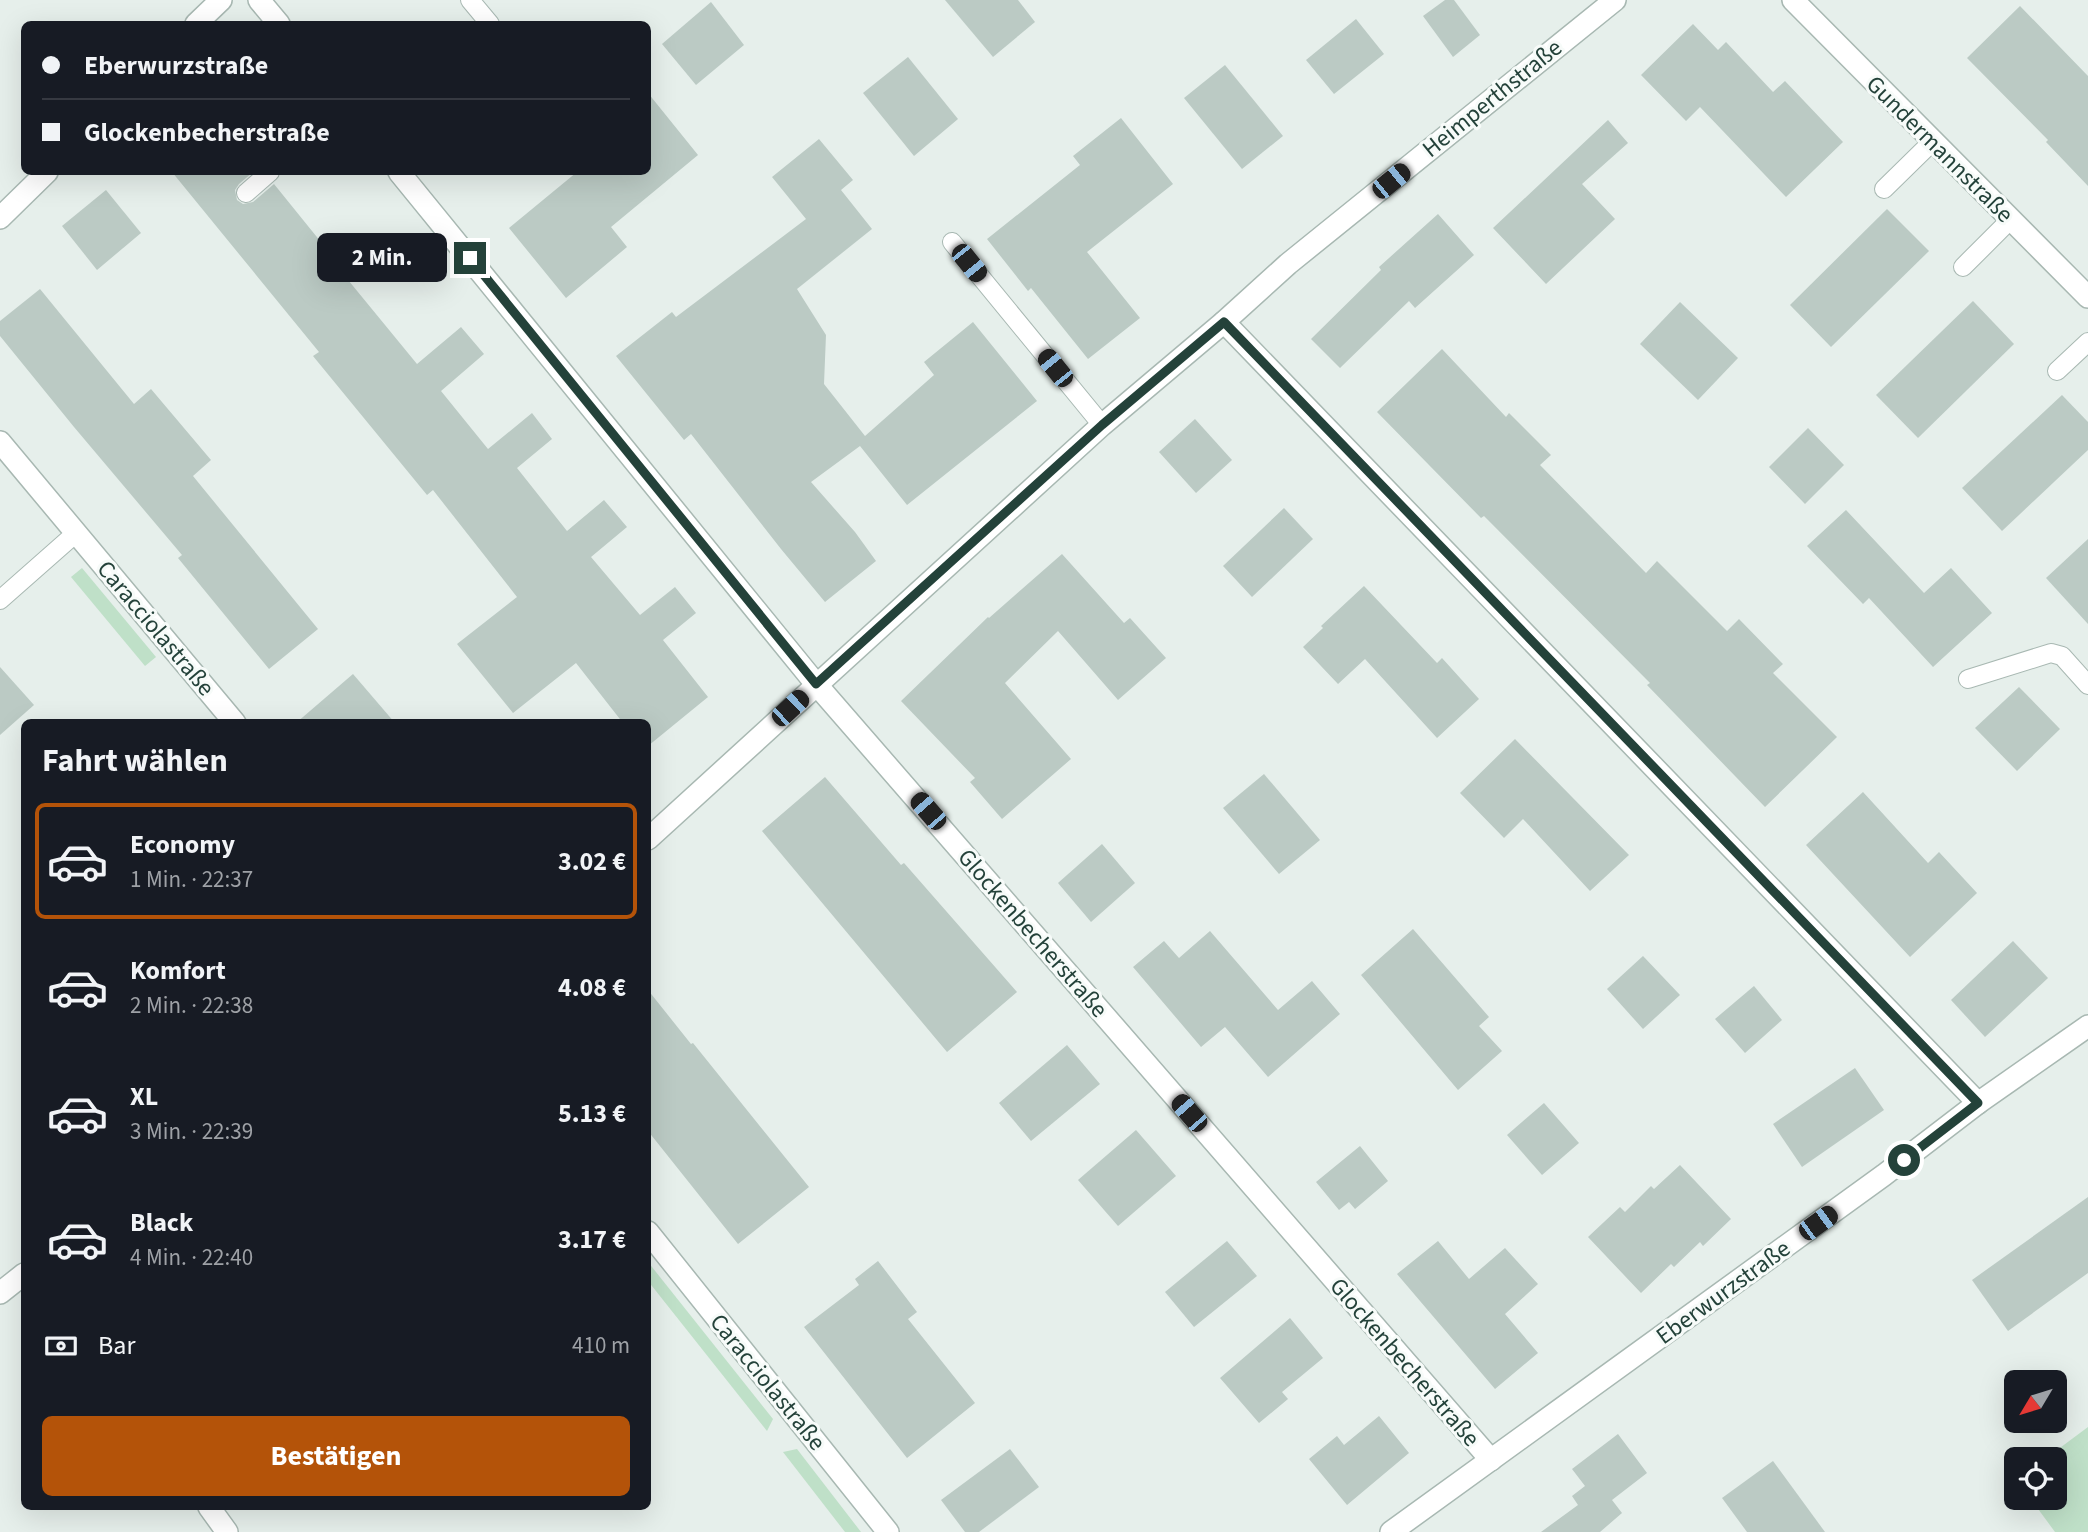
<!DOCTYPE html>
<html lang="de">
<meta charset="utf-8">
<style>
body{margin:0;font-family:"Source Sans 3",sans-serif;background:#242831;color:#f1f3f6;height:100vh;display:flex;flex-direction:column;font-size:26px;white-space:nowrap}
*{box-sizing:border-box;margin:0}
p{font-size:23px;color:#9ea1a6}
.icon{flex:none;width:38px;height:38px;fill:none;stroke:currentColor;stroke-width:2;stroke-linecap:round;stroke-linejoin:round}
.map{position:relative;flex:1;overflow:hidden}
.details{position:absolute;left:21px;top:719px;width:630px;height:791px;display:flex;flex-direction:column;background:#171b24;border-radius:10px;box-shadow:0 7px 28px #0002}
.details>*{flex:none}
.hud{position:absolute;left:21px;top:21px;width:630px;height:154px;border-radius:10px;box-shadow:0 7px 28px #0002;display:grid;align-content:center;height:154px;padding:0 21px;background:#171b24}
.needle{width:46px;rotate:232deg}
.tools{position:absolute;left:2004px;top:1370px;display:grid;gap:14px}
.tools a{display:grid;place-items:center;width:63px;height:63px;border-radius:10px;background:#171b24;box-shadow:0 7px 28px #0002;font-size:35px}
.end{position:absolute;width:32px;height:32px;margin:-16px;border:9px solid #24423a;background:#fff;box-shadow:0 0 0 4px #fff}
.from{border-radius:50%}
.bubble{position:absolute;height:49px;border-radius:10px;background:#171b24;box-shadow:0 7px 28px #0002;font-size:23px;font-weight:700;line-height:49px;text-align:center}
.car{position:absolute;width:21px;height:42px;margin:-21px -10px;border-radius:9px;box-shadow:0 0 5px 2px #0007;background:linear-gradient(#222 24%,#8ab4d8 0 40%,#222 0 76%,#8ab4d8 0 86%,#222 0)}
.hud b{display:flex;align-items:center;gap:24px;height:66px;font-size:26px}
.hud b+b{border-top:2px solid #363941}
.hud i{width:18px;height:18px;background:#f1f3f6}
ul{padding:0;list-style:none}
li{display:flex;align-items:center;gap:21px;height:116px;margin:0 14px 10px;padding:0 7px;border:4px solid transparent;border-radius:10px}
li div{flex:1}
li b{display:block;font-size:26px}
li em{font-style:normal;font-weight:700}
li.selected{border-color:#b45309}
li>.icon{width:63px;height:63px;stroke-width:1.5}
h2{padding:0 21px;font-size:32px;line-height:84px}
.pay{display:flex;align-items:center;gap:18px;height:77px;padding:0 21px;font-size:26px}
.pay p{margin-inline-start:auto}
.action{display:flex;gap:14px;margin-top:auto;padding:14px 21px}
.action a{flex:1;height:80px;border-radius:10px;background:#b45309;color:#fff;font-size:28px;font-weight:700;line-height:80px;text-align:center}
.map>svg:first-child{display:block}
.green{fill:#bfe0c8}
.building{fill:#bbcac4}
.lines{fill:none;stroke-linecap:round;stroke-linejoin:round}
.lane-casing{stroke:#a8b8b2;stroke-width:20}
.street-casing{stroke:#a8b8b2;stroke-width:24}
.lane{stroke:#fff;stroke-width:18}
.street{stroke:#fff;stroke-width:21}
.route{stroke:#24423a;stroke-width:9}
.labels{text-anchor:middle;stroke-width:6;stroke-linejoin:round;paint-order:stroke}
.street-label{font-size:24px;fill:#24423a;stroke:#f7fbf9}
</style>
<div class="map">
<svg width="2088" height="1532" viewBox="0 0 2088 1532">
<rect width="100%" height="100%" fill="#e6efeb"/>
<g class="green">
<polygon points="82,568 156,657 145,666 71,577"/>
<polygon points="648,1262 773,1419 767,1431 648,1281"/>
<polygon points="2088,1427 2088,1532 2055,1532 2030,1498 2054,1498 2054,1460 2045,1459"/>
<polygon points="797,1449 861,1532 845,1532 783,1452"/>
</g>
<g class="building">
<polygon points="945,0 1018,0 1035,22 993,57"/>
<polygon points="1445,0 1454,0 1480,35 1453,57 1423,16"/>
<polygon points="711,2 744,45 696,85 662,44"/>
<polygon points="2020,6 2088,76 2088,186 2046,142 2048,140 1967,58"/>
<polygon points="1356,19 1384,54 1334,94 1306,60"/>
<polygon points="1693,24 1718,50 1726,42 1773,92 1785,81 1843,142 1786,197 1700,107 1686,121 1641,75"/>
<polygon points="908,57 958,119 914,156 863,93"/>
<polygon points="1225,65 1283,136 1242,169 1184,98"/>
<polygon points="648,93 698,155 611,227 627,247 566,298 509,228 577,172 648,172"/>
<polygon points="1121,118 1173,184 1087,252 1140,318 1088,359 1031,288 1028,291 987,239 1080,165 1073,156"/>
<polygon points="1608,120 1628,143 1582,184 1615,219 1546,284 1493,228"/>
<polygon points="819,139 853,180 841,190 872,229 797,289 826,335 824,384 865,436 934,375 924,362 973,322 1037,401 907,505 860,446 811,482 855,532 876,561 825,602 781,549 691,434 684,440 616,356 672,312 676,317 806,219 772,177"/>
<polygon points="172,172 253,172 239,184 235,190 237,200 243,204 253,202 274,184 346,273 344,275 417,364 461,327 484,354 441,391 488,449 532,413 552,439 517,468 567,531 604,500 627,527 591,557 640,615 675,587 696,613 663,640 708,697 648,746 648,723 623,723 576,663 513,713 457,644 517,597 433,490 427,495 313,356 319,352"/>
<polygon points="106,190 141,233 97,270 62,226"/>
<polygon points="1887,209 1929,251 1831,347 1790,305"/>
<polygon points="1438,214 1474,255 1415,308 1409,301 1340,368 1311,339 1381,270 1379,267"/>
<polygon points="40,289 134,404 151,389 211,460 193,476 318,629 269,669 178,558 182,555 74,427 0,336 0,321"/>
<polygon points="1973,301 2014,344 1918,438 1876,395"/>
<polygon points="1680,302 1738,358 1698,400 1640,344"/>
<polygon points="1442,349 1506,417 1509,413 1551,455 1540,465 1646,573 1657,561 1727,631 1739,619 1783,664 1773,673 1837,737 1765,807 1647,685 1650,683 1484,516 1481,518 1377,412"/>
<polygon points="2062,395 2088,422 2088,450 2002,531 1962,488"/>
<polygon points="1195,419 1232,460 1196,493 1159,452"/>
<polygon points="1808,428 1844,465 1805,504 1769,467"/>
<polygon points="1284,508 1313,539 1252,597 1223,566"/>
<polygon points="1846,510 1924,593 1951,568 1992,613 1933,667 1869,598 1863,604 1807,546"/>
<polygon points="2088,539 2088,624 2046,578"/>
<polygon points="1062,554 1124,623 1130,618 1166,658 1118,700 1058,631 1005,683 1071,759 1002,819 970,782 975,778 901,701 988,617 989,618"/>
<polygon points="1364,586 1437,663 1442,658 1479,699 1437,738 1365,659 1338,684 1303,647 1323,628 1321,626"/>
<polygon points="0,667 34,705 0,735"/>
<polygon points="353,674 395,723 296,723"/>
<polygon points="2019,687 2060,729 2017,771 1975,728"/>
<polygon points="1515,739 1629,855 1590,891 1523,819 1504,838 1460,793"/>
<polygon points="1264,774 1320,840 1279,874 1223,808"/>
<polygon points="825,777 901,865 904,863 1017,992 947,1052 762,831"/>
<polygon points="1863,792 1928,863 1939,852 1977,893 1910,957 1806,845"/>
<polygon points="1102,844 1135,883 1091,922 1058,883"/>
<polygon points="1413,929 1489,1017 1479,1026 1502,1051 1458,1090 1361,975"/>
<polygon points="1210,931 1278,1010 1312,981 1340,1014 1268,1077 1225,1027 1201,1047 1133,967 1164,941 1179,958"/>
<polygon points="2013,941 2048,978 1985,1037 1951,1000"/>
<polygon points="1643,956 1680,995 1643,1029 1607,989"/>
<polygon points="1754,986 1782,1020 1745,1053 1715,1019"/>
<polygon points="648,990 691,1044 693,1043 809,1187 738,1244 648,1131"/>
<polygon points="1067,1045 1100,1084 1031,1141 999,1103"/>
<polygon points="1855,1068 1884,1110 1802,1167 1773,1124"/>
<polygon points="1544,1103 1579,1143 1542,1175 1507,1135"/>
<polygon points="1136,1130 1176,1176 1118,1226 1078,1180"/>
<polygon points="1360,1146 1388,1181 1355,1209 1349,1202 1339,1210 1316,1182"/>
<polygon points="1680,1165 1731,1219 1703,1246 1700,1242 1674,1267 1671,1264 1641,1293 1588,1237 1620,1207 1625,1212 1651,1186 1654,1189"/>
<polygon points="2088,1197 2088,1273 2008,1331 1972,1280"/>
<polygon points="1227,1241 1257,1276 1194,1327 1165,1292"/>
<polygon points="1438,1241 1469,1279 1505,1248 1538,1284 1505,1314 1538,1353 1495,1389 1397,1274"/>
<polygon points="878,1261 917,1312 908,1319 975,1403 907,1458 804,1327 859,1285 855,1279"/>
<polygon points="1290,1318 1323,1358 1282,1392 1288,1399 1259,1423 1220,1378"/>
<polygon points="1379,1416 1409,1453 1347,1505 1309,1459 1337,1436 1344,1445"/>
<polygon points="1618,1434 1647,1473 1612,1500 1622,1513 1600,1532 1541,1532 1578,1505 1572,1496 1585,1486 1572,1469"/>
<polygon points="1010,1449 1039,1487 979,1532 965,1532 941,1500"/>
<polygon points="1773,1461 1825,1532 1747,1532 1722,1498"/>
</g>
<g class="lines">
<defs>
<g id="lane">
<polyline points="470,0 490,24"/>
<polyline points="1884,189 1933,141"/>
<polyline points="246,193 270,172"/>
<polyline points="952,242 1102,425"/>
<polyline points="1963,267 2011,219"/>
<polyline points="2057,371 2088,342"/>
<polyline points="0,600 76,533"/>
<polyline points="1968,679 2051,653 2062,656 2088,685"/>
</g>
<g id="street">
<polyline points="259,0 279,24"/>
<polyline points="1793,0 2088,297"/>
<polyline points="196,24 221,0"/>
<polyline points="399,172 816,684 1491,1460"/>
<polyline points="0,218 47,172"/>
<polyline points="1224,322 1978,1103"/>
<polyline points="0,442 235,723"/>
<polyline points="648,839 1102,425 1224,322 1288,264 1615,0"/>
<polyline points="648,1232 888,1532"/>
<polyline points="0,1293 24,1274"/>
<polyline points="209,1507 227,1532"/>
<polyline points="1391,1532 1884,1175 1978,1103 2088,1026"/>
</g>
</defs>
<use href="#lane" class="lane-casing"/>
<use href="#street" class="street-casing"/>
<use href="#lane" class="lane"/>
<use href="#street" class="street"/>
</g>
<g class="lines">
<polyline class="route" points="470,258 816,684 1102,425 1224,322 1978,1103 1904,1160"/>
</g>
<g class="labels">
<g class="street-label">
<text transform="translate(1492 98) rotate(-39)" y="8">Heimperthstraße</text>
<text transform="translate(1940 149) rotate(45)" y="8">Gundermannstraße</text>
<text transform="translate(156 628) rotate(50)" y="8">Caracciolastraße</text>
<text transform="translate(1033 933) rotate(49)" y="8">Glockenbecherstraße</text>
<text transform="translate(1723 1292) rotate(-36)" y="8">Eberwurzstraße</text>
<text transform="translate(1405 1362) rotate(49)" y="8">Glockenbecherstraße</text>
<text transform="translate(768 1382) rotate(51)" y="8">Caracciolastraße</text>
</g>
</g>
</svg>
<div class="tools">
<a><svg class="needle" viewBox="-14 -14 28 28"><path d="M0-13l5 13h-10z" fill="#e53935"/><path d="M0 13l5-13h-10z" fill="#9ea1a6"/></svg></a>
<a><svg class="icon" aria-label="locate" viewBox="0 0 24 24"><circle cx="12" cy="12" r="6"/><path d="M12 2v4M12 18v4M2 12h4M18 12h4"/></svg></a>
</div>
<i class="end from" style="left:1904px;top:1160px"></i>
<i class="end" style="left:470px;top:258px"></i>
<div class="bubble" style="left:317px;top:233px;width:130px">2 Min.</div>
<i class="car" style="left:1391px;top:181px;rotate:51deg"></i>
<i class="car" style="left:969px;top:263px;rotate:141deg"></i>
<i class="car" style="left:1055px;top:368px;rotate:321deg"></i>
<i class="car" style="left:790px;top:708px;rotate:47deg"></i>
<i class="car" style="left:928px;top:811px;rotate:319deg"></i>
<i class="car" style="left:1189px;top:1113px;rotate:319deg"></i>
<i class="car" style="left:1818px;top:1223px;rotate:54deg"></i>
<div class="hud">
<b><i class="from"></i>Eberwurzstraße</b>
<b><i></i>Glockenbecherstraße</b>
</div>
<section class="details">
<h2>Fahrt wählen</h2>
<ul>
<li class="selected"><svg class="icon" aria-label="car" viewBox="0 0 24 24"><path d="M5 17H2v-5l4-1 3-4h7l3 4 3 1v5h-3M9 17h6M6 11h13"/><circle cx="7" cy="17" r="2"/><circle cx="17" cy="17" r="2"/></svg><div><b>Economy</b><p>1 Min. · 22:37</p></div><em>3.02 €</em></li>
<li><svg class="icon" aria-label="car" viewBox="0 0 24 24"><path d="M5 17H2v-5l4-1 3-4h7l3 4 3 1v5h-3M9 17h6M6 11h13"/><circle cx="7" cy="17" r="2"/><circle cx="17" cy="17" r="2"/></svg><div><b>Komfort</b><p>2 Min. · 22:38</p></div><em>4.08 €</em></li>
<li><svg class="icon" aria-label="car" viewBox="0 0 24 24"><path d="M5 17H2v-5l4-1 3-4h7l3 4 3 1v5h-3M9 17h6M6 11h13"/><circle cx="7" cy="17" r="2"/><circle cx="17" cy="17" r="2"/></svg><div><b>XL</b><p>3 Min. · 22:39</p></div><em>5.13 €</em></li>
<li><svg class="icon" aria-label="car" viewBox="0 0 24 24"><path d="M5 17H2v-5l4-1 3-4h7l3 4 3 1v5h-3M9 17h6M6 11h13"/><circle cx="7" cy="17" r="2"/><circle cx="17" cy="17" r="2"/></svg><div><b>Black</b><p>4 Min. · 22:40</p></div><em>3.17 €</em></li>
</ul>
<div class="pay"><svg class="icon" aria-label="cash" viewBox="0 0 24 24"><path d="M3 7h18v10H3z"/><circle cx="12" cy="12" r="2"/></svg>Bar<p>410 m</p></div>
<div class="action"><a>Bestätigen</a></div>
</section>
</div>
